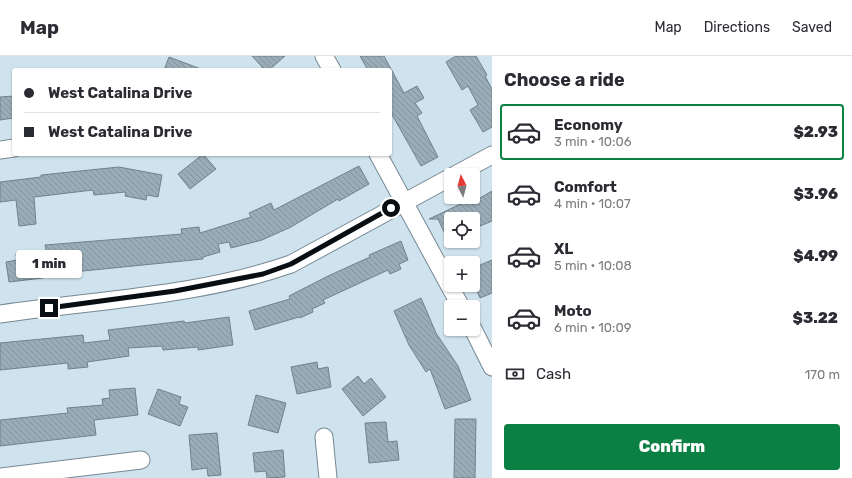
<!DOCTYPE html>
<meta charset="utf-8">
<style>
body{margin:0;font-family:Rubik,sans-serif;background:#f2f2f3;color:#2b2b33;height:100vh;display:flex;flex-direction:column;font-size:15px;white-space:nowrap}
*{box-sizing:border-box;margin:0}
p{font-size:13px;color:#7c7c81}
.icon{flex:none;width:22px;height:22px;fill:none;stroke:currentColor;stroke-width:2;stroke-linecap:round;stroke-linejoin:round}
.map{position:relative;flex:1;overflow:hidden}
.details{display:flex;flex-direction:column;background:#fff;width:360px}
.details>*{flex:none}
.hud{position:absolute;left:12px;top:12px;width:380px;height:88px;border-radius:4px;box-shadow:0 1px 3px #0004;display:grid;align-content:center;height:88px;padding:0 12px;background:#fff}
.needle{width:26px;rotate:354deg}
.fabs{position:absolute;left:444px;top:112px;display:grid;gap:8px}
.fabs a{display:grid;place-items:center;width:36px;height:36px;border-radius:4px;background:#fff;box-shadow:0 1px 3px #0004;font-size:20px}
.end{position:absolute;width:18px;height:18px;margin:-9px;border:5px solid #080e12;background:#fff;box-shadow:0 0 0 2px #fff}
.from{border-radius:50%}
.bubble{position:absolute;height:28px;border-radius:4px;background:#fff;box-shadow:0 1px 3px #0004;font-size:13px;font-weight:800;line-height:28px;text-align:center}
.hud b{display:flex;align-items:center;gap:14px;height:38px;font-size:15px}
.hud b+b{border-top:1px solid #e1e1e2}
.hud i{width:10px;height:10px;background:#2b2b33}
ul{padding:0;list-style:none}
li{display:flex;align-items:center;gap:12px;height:56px;margin:0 8px 6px;padding:0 4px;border:2px solid transparent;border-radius:4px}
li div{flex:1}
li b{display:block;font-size:15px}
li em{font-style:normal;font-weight:800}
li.on{border-color:#0b8043}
li>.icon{width:36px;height:36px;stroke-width:1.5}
h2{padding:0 12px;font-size:18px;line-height:48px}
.pay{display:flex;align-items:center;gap:10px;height:44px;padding:0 12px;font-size:15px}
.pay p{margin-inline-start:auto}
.action{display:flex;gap:8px;margin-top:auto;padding:8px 12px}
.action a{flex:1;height:46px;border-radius:4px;background:#0b8043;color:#fff;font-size:16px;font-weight:800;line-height:46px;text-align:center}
header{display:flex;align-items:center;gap:24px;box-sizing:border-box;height:56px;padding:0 20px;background:#fff;border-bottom:1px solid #e1e1e2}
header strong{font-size:19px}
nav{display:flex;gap:22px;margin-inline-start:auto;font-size:14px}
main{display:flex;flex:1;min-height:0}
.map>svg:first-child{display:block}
.building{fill:url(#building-back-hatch);stroke:#70828c}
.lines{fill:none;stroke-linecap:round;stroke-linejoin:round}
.minor-casing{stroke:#768893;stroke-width:19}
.minor{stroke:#fff;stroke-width:17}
.route{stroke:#080e12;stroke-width:5}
</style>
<header>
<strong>Map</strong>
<nav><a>Map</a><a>Directions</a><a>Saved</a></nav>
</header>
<main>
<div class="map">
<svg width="492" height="422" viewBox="0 0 492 422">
<defs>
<pattern id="building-back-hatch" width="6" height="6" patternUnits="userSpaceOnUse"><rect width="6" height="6" fill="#99acb7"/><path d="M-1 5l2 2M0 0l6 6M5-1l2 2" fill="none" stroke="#82939c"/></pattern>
</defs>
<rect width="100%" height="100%" fill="#cfe3ee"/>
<g class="building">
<polygon points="252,0 285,0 269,14 265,14"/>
<polygon points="360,0 384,0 404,37 417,30 424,42 415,47 422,57 417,60 438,101 421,110 390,55 390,14 368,14"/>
<polygon points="456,0 476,0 487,19 485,20 492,33 492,71 483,76 470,54 478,49 468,30 462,34 446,6"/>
<polygon points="169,1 201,13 201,14 164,14"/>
<polygon points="14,40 14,62 0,64 0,41"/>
<polygon points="203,98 216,113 190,133 178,118"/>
<polygon points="359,110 369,128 339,145 338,143 291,171 262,184 231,192 229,186 218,188 220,196 203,201 203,203 43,219 43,222 9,226 6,206 17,204 16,198 46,195 45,189 182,178 181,173 199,171 200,177 251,161 249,157 271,147 274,154"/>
<polygon points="119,111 162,119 158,141 147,139 146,144 125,140 126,136 94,139 93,134 34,141 36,168 19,170 16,144 0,146 0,126 41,121 41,119"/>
<polygon points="492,135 492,165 473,173 473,163 451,163 451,191 438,163 429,163 471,143 473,146"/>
<polygon points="401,185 408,204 399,208 401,213 390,218 388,214 323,244 325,247 312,253 313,256 300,262 299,261 255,274 249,255 290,243 289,240 328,220 370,201 369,199"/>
<polygon points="492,204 492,237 480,242 473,226 473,212"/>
<polygon points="421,242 436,277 458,310 471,344 445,353 430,313 426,316 409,289 394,255"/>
<polygon points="229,261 233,289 198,294 198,291 163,294 162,290 128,292 129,300 87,306 88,311 68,313 68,307 0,314 0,287 83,279 84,287 110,284 108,274 184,265 185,267"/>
<polygon points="317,306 318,313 328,311 331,331 297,338 291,311"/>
<polygon points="358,320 364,328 371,322 386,341 363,360 342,333"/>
<polygon points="135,332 138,359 94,364 96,379 0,390 0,364 68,357 67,352 103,349 102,343 110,342 109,334"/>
<polygon points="158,333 181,341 179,348 188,351 180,370 148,358"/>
<polygon points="256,339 286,347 278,377 248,369"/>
<polygon points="455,363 476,363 475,422 454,422"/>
<polygon points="386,366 388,386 397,385 399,404 369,407 365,367"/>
<polygon points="217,377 221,419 208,420 207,412 192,414 189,379"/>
<polygon points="283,394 285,421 267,422 266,415 255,416 253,397"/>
</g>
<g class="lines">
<defs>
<g id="minor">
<polyline points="324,0 332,14"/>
<polyline points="0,94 14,92"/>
<polyline points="378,98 461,251"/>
<polyline points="455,119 492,99"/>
<path d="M0 258C95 244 200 240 291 208L451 121"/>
<polyline points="473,273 492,311"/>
<polyline points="324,381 328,422"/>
<polyline points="0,421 141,404"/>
</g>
</defs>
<use href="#minor" class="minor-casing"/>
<use href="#minor" class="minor"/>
</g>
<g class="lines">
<polyline class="route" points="49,252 175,235 263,218 291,208 391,152"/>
</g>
</svg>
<div class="fabs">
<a><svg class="needle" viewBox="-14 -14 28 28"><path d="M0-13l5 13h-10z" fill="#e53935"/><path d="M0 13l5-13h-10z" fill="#7c7c81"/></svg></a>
<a><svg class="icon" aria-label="locate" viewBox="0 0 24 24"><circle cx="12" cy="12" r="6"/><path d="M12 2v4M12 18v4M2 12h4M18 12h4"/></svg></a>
<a>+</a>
<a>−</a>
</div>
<i class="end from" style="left:391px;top:152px"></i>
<i class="end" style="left:49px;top:252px"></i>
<div class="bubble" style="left:16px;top:194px;width:66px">1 min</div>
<div class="hud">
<b><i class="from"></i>West Catalina Drive</b>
<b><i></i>West Catalina Drive</b>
</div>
</div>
<section class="details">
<h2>Choose a ride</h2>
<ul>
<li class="on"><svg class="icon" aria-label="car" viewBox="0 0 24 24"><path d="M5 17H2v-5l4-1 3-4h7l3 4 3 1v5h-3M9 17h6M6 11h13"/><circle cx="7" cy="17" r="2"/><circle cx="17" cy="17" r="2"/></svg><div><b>Economy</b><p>3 min · 10:06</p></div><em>$2.93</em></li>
<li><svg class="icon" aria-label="car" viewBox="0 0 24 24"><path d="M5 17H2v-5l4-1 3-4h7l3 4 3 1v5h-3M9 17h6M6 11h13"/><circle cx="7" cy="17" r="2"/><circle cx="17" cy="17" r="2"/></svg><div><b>Comfort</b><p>4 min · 10:07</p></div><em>$3.96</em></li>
<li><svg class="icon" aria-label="car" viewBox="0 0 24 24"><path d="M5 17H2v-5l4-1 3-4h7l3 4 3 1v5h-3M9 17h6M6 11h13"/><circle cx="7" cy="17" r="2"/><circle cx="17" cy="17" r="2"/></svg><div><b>XL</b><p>5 min · 10:08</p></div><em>$4.99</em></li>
<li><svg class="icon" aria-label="car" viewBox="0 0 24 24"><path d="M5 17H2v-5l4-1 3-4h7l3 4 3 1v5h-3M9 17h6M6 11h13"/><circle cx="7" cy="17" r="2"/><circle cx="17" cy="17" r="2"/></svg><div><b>Moto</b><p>6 min · 10:09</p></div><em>$3.22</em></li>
</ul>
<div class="pay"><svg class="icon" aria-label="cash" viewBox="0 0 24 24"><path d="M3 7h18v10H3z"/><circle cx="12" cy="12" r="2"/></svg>Cash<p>170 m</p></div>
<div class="action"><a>Confirm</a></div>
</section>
</main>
